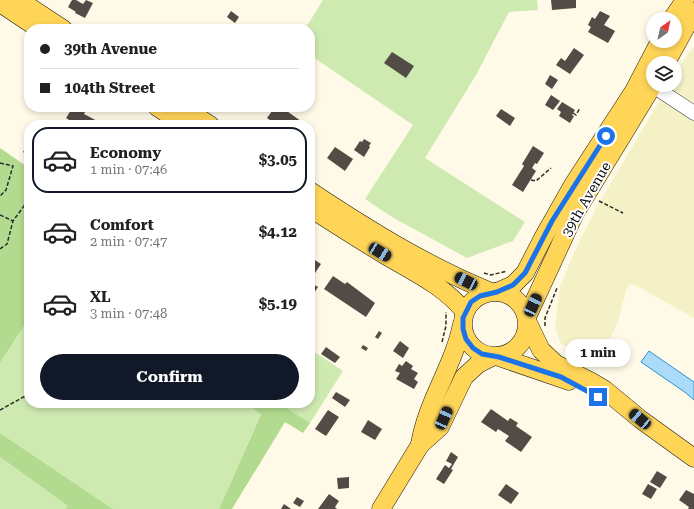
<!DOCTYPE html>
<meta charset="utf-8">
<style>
body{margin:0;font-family:"Roboto Serif",serif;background:#f2f2f2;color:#202124;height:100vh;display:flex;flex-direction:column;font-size:15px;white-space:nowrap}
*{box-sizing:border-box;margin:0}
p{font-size:13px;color:#757577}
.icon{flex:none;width:22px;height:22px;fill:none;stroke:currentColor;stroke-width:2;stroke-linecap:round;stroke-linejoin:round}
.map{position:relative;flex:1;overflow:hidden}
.panel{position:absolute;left:24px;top:120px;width:291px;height:288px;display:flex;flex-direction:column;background:#fff;border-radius:16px;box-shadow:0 2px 6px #0003}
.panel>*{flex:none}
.guide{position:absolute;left:24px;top:24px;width:291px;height:88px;border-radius:16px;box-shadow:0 2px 6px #0003;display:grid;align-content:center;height:88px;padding:0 16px;background:#fff}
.needle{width:26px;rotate:33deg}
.fabs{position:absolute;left:646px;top:12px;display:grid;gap:8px}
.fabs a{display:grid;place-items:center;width:36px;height:36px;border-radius:50%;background:#fff;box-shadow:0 2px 6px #0003;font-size:20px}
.end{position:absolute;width:18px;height:18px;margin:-9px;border:5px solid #1a73e8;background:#fff;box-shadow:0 0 0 2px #fff}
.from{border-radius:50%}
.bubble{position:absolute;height:28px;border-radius:14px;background:#fff;box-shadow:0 2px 6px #0003;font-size:13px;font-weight:700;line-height:28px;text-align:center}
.car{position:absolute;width:12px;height:24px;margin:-12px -6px;border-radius:5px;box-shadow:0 0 3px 1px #0007;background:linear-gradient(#222 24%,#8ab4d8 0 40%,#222 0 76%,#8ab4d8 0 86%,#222 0)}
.guide b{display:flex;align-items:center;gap:14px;height:38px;font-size:15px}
.guide b+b{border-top:1px solid #e0e0e0}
.guide i{width:10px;height:10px;background:#202124}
ul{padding:7px 0 0;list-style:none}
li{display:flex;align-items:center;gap:12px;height:66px;margin:0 8px 6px;padding:0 8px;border:2px solid transparent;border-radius:16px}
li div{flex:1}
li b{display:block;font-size:15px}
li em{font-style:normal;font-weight:700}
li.selected{border-color:#111827}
li>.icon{width:36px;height:36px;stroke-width:1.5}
.cta{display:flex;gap:8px;margin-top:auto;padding:8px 16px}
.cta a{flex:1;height:46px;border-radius:24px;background:#111827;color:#fff;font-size:16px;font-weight:700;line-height:46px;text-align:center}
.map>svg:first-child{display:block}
.farmland{fill:#f5f1c7}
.green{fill:#cfeab1}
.forest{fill:#b2db8f}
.water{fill:#aadcf9;stroke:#2e92d2}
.building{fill:#534b46}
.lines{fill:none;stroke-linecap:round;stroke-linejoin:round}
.minor-casing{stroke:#3d3d3d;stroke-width:15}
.major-casing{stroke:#1b1b1b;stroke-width:19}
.path{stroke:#2c2c2c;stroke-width:1.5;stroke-dasharray:4 2;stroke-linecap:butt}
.minor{stroke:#fff;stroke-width:14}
.major{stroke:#ffd558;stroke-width:18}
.route{stroke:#1a73e8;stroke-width:5}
.labels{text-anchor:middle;stroke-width:4;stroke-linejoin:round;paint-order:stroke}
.street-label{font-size:14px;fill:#0a0a0a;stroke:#fff}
</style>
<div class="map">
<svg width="694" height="509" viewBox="0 0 694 509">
<rect width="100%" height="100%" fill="#fffae8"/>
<polygon class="farmland" points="694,47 694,318 637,286 630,284 626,290 618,322 605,350 583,355 560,343 555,326 560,287 573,255 596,208 669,85 675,85 675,75 689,52"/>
<g class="green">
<polygon points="323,0 537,0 538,10 509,12 476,75 425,158 525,222 513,241 467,258 392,217 365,199 413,125 310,55 310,29 305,29"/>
<polygon points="29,318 29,403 245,403 261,413 219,509 113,509 0,433 0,363"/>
<polygon points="310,349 343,371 310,423 279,403 310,403"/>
<polygon points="0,457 68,506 72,509 0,509"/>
</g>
<g class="forest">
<polygon points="0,148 29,168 29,318 0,363"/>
<polygon points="245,403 279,403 310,423 303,433 285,422 232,509 219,509 261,414"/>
<polygon points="0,433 113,509 66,509 68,506 0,457"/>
</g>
<polygon class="water" points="649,351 694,382 694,400 686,393 641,362"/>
<g class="building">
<polygon points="72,0 76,0 83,4 86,0 93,3 85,18 75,13 76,12 68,7"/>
<polygon points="551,0 576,0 576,8 552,10"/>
<polygon points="231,11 239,17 235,23 227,17"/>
<polygon points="600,11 610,16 604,25 615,31 608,43 588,32 591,27 588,25 592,17 595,19"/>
<polygon points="574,48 584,55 570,74 556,65 561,58 565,61"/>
<polygon points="392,52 414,66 406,78 384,63"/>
<polygon points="550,75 558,80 552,89 545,84"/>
<polygon points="551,95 560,101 553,110 545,105"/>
<polygon points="562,102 575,110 572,115 574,116 570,123 559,116 561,112 557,109"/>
<polygon points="73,107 80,107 86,110 84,114 101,123 100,125 77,125 66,118"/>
<polygon points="275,107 282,112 284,109 305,124 277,125 267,118"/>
<polygon points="501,109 515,118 510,126 496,116"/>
<polygon points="364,139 371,143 369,146 370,147 364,157 354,150 360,141 362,142"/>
<polygon points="29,143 29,156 23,152"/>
<polygon points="533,146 544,153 537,164 535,163 532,168 536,171 523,192 512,185 524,166 522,164"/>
<polygon points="335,147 353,159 345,171 327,158"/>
<polygon points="310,257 321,264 311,279 310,278"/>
<polygon points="333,276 345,284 347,282 375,303 366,317 324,289"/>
<polygon points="310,282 318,287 312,296 310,295"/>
<polygon points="379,331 382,333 378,339 375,337"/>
<polygon points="400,341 409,348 403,358 393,351"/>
<polygon points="363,345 368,348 366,351 361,348"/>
<polygon points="326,347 340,357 335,363 321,354"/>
<polygon points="406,361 413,366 411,369 418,373 414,379 418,382 414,389 396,379 400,373 395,371 399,364 402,366"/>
<polygon points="336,392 350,400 345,407 332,398"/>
<polygon points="491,409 508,421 510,418 518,423 516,426 532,437 521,452 505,441 509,436 498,429 496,432 481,422"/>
<polygon points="328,410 339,417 326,436 315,429"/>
<polygon points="368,420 382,429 375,440 361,432"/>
<polygon points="451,452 458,457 451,469 453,470 444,484 436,479 445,465 449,468 452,464 446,461"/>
<polygon points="657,471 667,477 660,488 650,482"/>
<polygon points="349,477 349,488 338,489 337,478"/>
<polygon points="506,484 519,493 511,504 498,495"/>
<polygon points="648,484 657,489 651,499 642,494"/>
<polygon points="686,490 694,494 694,509 688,509 689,507 679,500"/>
<polygon points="329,494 339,501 335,507 337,509 318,509"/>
<polygon points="297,497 304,501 300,507 293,503"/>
<polygon points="284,504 291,509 281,509"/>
</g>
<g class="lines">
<defs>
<polyline id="minor" points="653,86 694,113"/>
<g id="major">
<polyline points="19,0 63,29"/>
<polyline points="0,3 39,29"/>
<polyline points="672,19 685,0"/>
<polyline points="666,63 694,12"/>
<polyline points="157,107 185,125"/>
<polyline points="182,107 210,125"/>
<path d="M310 191C367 229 427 266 491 292"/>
<path d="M310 208C335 224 360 240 385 255 414 272 444 286 465 312"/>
<circle cx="495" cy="324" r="32"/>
<polyline points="497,292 513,285 525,273 543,238 573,185 634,91 660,41"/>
<polyline points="527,317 575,213 653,85"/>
<polyline points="528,323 541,350 556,364 590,381 605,390 640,419 694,458"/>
<polyline points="499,357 569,381"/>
<path d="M420 445C426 403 454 366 462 324"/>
<polyline points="381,509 420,445 440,427 464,377 478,364 492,357"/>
</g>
</defs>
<use href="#minor" class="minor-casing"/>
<use href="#major" class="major-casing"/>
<g class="path">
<polyline points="573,113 576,115 580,108"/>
<polyline points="0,163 13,166 6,190 0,196"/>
<polyline points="531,180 536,181 551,168"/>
<polyline points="599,201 623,213"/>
<polyline points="0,215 13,221"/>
<polyline points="0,249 7,244 13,221 29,199"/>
<polyline points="484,273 491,275 507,271"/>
<polyline points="545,326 545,318 557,288"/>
<polyline points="442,342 446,326 446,312"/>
<polyline points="573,356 584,362"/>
<polyline points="0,410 29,394"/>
</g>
<use href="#minor" class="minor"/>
<use href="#major" class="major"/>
</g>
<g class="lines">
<polyline class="route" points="598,397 561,377 499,357 482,354 473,348 466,339 463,329 463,318 471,302 480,296 497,292 513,285 525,273 552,221 606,136"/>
</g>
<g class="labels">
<g class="street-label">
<text transform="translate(586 199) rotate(-60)" y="5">39th Avenue</text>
</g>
</g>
</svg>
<div class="fabs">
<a><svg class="needle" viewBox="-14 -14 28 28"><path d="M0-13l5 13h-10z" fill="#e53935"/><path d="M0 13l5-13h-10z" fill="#757577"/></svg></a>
<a><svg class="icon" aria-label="layers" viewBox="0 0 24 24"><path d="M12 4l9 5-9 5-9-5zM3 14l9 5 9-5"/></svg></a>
</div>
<i class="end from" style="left:606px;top:136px"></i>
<i class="end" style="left:598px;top:397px"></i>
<div class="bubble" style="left:565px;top:339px;width:66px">1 min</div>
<i class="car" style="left:380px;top:252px;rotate:121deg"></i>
<i class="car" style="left:466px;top:281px;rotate:297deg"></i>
<i class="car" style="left:533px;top:305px;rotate:25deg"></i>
<i class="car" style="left:444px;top:418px;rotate:24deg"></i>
<i class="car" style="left:640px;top:419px;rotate:310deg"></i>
<div class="guide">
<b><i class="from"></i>39th Avenue</b>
<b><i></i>104th Street</b>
</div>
<section class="panel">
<ul>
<li class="selected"><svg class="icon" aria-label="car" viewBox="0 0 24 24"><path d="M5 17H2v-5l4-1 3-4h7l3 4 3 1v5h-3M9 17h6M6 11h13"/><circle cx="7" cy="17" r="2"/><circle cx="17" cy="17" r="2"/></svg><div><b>Economy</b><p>1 min · 07:46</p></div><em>$3.05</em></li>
<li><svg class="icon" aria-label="car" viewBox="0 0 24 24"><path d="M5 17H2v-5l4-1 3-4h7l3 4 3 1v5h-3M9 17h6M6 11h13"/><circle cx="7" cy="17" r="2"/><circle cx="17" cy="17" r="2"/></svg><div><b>Comfort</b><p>2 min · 07:47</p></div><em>$4.12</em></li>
<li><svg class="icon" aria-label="car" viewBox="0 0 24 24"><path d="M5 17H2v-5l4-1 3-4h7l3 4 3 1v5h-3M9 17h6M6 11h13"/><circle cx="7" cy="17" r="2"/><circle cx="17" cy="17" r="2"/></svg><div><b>XL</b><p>3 min · 07:48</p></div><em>$5.19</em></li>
</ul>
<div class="cta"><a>Confirm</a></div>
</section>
</div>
